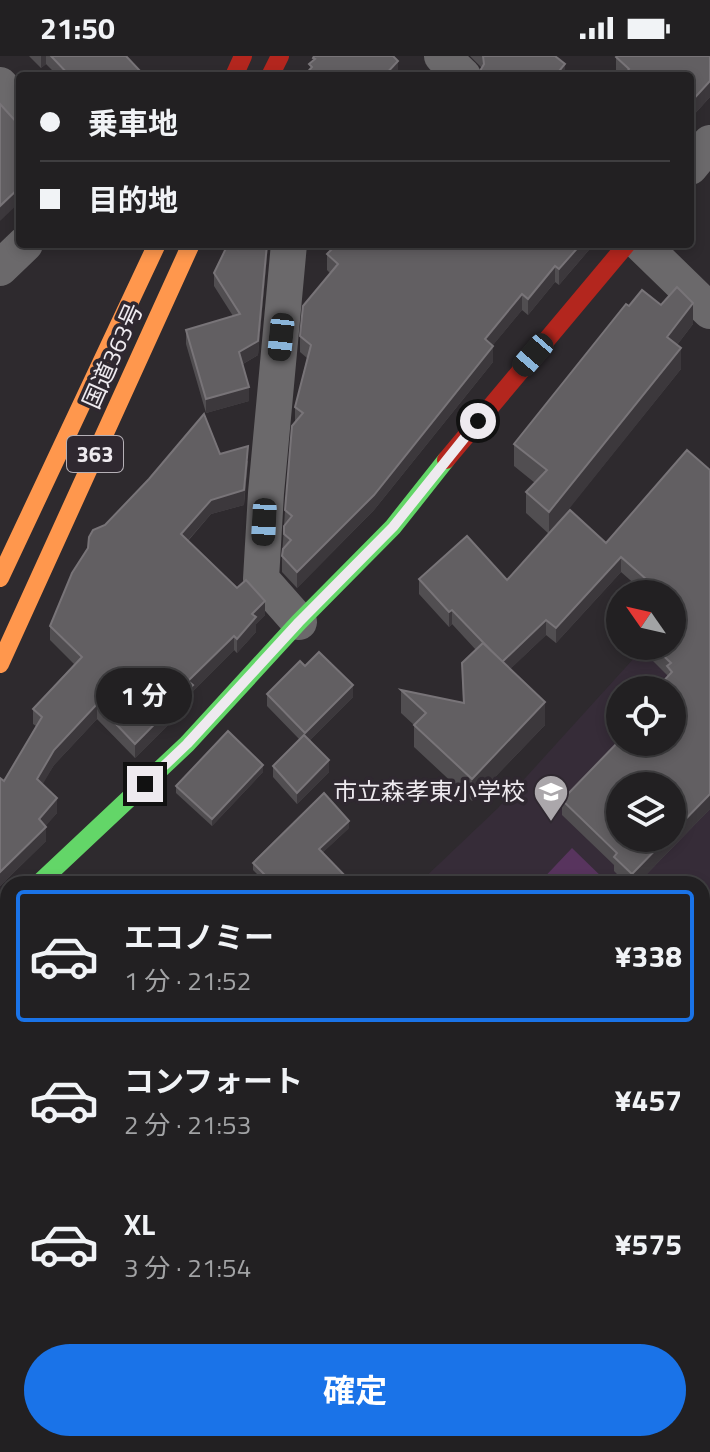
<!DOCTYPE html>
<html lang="ja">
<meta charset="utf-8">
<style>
body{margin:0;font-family:"Titillium Web","Noto Sans JP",sans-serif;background:#2e2d2f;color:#f1f3f6;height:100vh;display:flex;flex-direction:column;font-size:30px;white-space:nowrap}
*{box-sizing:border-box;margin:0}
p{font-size:26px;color:#a2a3a5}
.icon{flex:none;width:44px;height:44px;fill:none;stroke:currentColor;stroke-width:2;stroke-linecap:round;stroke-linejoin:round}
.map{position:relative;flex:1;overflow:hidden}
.side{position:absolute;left:0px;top:820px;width:710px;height:576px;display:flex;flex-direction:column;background:#222022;border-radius:24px 24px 0 0;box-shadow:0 4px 12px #0003,0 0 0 2px #3f3e40}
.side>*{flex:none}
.hud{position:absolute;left:16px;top:16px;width:678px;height:176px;border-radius:8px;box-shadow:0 4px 12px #0003,0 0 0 2px #3f3e40;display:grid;align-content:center;height:176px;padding:0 24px;background:#222022}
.needle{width:52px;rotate:304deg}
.controls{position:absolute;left:606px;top:524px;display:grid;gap:16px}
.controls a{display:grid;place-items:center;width:80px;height:80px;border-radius:50%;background:#222022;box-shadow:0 4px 12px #0003,0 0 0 2px #3f3e40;font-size:40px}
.end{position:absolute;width:36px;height:36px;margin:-18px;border:10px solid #eeeaef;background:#111;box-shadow:0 0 0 4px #111}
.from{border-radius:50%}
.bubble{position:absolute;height:56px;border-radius:28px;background:#222022;box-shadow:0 4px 12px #0003,0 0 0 2px #3f3e40;font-size:26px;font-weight:700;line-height:56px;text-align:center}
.car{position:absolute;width:24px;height:48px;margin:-24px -12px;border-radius:10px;box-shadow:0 0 6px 2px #0007;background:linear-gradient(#222 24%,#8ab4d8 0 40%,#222 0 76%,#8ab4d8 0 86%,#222 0)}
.hud b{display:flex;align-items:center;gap:28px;height:76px;font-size:30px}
.hud b+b{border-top:2px solid #3f3e40}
.hud i{width:20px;height:20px;background:#f1f3f6}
ul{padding:14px 0 0;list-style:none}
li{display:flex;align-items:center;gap:24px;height:132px;margin:0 16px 12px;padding:0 8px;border:4px solid transparent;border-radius:8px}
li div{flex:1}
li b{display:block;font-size:30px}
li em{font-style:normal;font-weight:700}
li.active{border-color:#1a73e8}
li>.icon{width:72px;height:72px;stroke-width:1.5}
.button{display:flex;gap:16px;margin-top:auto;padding:16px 24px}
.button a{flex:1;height:92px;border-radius:48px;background:#1a73e8;color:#fff;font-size:32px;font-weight:700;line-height:92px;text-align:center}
.status{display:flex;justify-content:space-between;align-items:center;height:56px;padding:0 40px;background:#222022;direction:ltr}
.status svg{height:22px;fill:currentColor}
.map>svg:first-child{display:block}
.built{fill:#362c38;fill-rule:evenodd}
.garden{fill:#58345e}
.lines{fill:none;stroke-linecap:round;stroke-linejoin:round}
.street{stroke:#6b696b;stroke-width:36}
.fast{stroke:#63d668;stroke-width:18}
.slow{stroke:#ff974d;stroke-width:18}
.jam{stroke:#b3261e;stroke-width:18}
.wall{fill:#514e51}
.shaded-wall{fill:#3c383c}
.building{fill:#625f62;stroke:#787478;stroke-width:2}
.route{stroke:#eeeaef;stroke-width:10}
.labels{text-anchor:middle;stroke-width:7;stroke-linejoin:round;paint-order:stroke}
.shield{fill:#2f2830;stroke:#b5b0b6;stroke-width:2}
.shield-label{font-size:22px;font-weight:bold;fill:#eeeaef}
.street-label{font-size:24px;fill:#eeeaef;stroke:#2f2830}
.poi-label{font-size:24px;fill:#eeeaef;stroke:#2f2830;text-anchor:end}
</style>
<div class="status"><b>21:50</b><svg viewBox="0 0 49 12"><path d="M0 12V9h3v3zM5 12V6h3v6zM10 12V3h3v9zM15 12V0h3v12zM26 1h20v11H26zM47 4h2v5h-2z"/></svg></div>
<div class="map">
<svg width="710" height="1396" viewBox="0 0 710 1396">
<rect width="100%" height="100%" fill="#2e2a2e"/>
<path class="built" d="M710 519V1008L702 1017V828H418L498 752 645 590H672V561ZM620 634H672V686H620ZM620 730H672V782H620Z"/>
<polygon class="garden" points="572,792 609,828 538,828"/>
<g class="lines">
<g class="street">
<polyline points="442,0 463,20"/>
<polyline points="0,29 20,51"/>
<polyline points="690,111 710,87"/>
<polyline points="289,188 266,437 261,523 299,566"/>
<polyline points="641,188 710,255"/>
<polyline points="0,212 25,188"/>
<polyline points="0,863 8,855"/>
<polyline points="702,1061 710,1052"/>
<polyline points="380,1396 387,1388"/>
</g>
<polyline class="fast" points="38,828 187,688 299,566 393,471 446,404"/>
<g class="slow">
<polyline points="0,522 157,188"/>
<polyline points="0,608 191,188"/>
<polyline points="0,1248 8,1256"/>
<polyline points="140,1388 148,1396"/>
</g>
<g class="jam">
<polyline points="234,20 243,0"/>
<polyline points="270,20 280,0"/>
<polyline points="446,404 627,188"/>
</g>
</g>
<g class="wall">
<polygon points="29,0 126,0 141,20 58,20 46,8 41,12"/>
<polygon points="470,0 555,0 565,20 480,20 482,12"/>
<polygon points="710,0 710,41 690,63 690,20 619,20 616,17 616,1"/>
<polygon points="268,188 258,299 243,308 249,345 206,357 186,288 186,274 233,260 214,230 214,217"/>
<polygon points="337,188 594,188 559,229 555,226 528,259 522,254 492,290 493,306 374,454 297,532 282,516 282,500 285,454 295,367 295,351 307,302 300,296 300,280 330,217 327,214 327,198"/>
<polygon points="661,249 693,268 677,289 681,313 549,477 606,487 710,414 710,753 637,828 627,828 614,815 614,809 562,759 562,744 672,686 667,619 649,601 649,590 672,590 673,562 672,561 672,538 646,538 621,516 556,587 546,579 510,613 545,669 472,745 414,691 414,669 401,657 401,634 463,647 462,607 476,594 452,568 449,571 419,538 419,523 507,524 549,478 526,457 526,436 535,427 514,410 514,388 629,250"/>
<polygon points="220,398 248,405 244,449 211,458 188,485 265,559 256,568 256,576 237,597 234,594 193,635 193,644 135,702 97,663 54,709 42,728 57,757 45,770 46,785 0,830 0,722 4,725 36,670 33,668 33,653 74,608 50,584 50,570 105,469"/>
<polygon points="305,610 353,641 310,684 329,716 297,748 273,721 273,710 300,684 267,650 267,638"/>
<polygon points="263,716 212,770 176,737 176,730"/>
<polygon points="349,772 322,797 262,823 253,814 253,807"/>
<polygon points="0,922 8,932 8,1194 0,1186"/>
<polygon points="567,1388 702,1388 710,1396 567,1396"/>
</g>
<g class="shaded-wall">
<polygon points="41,0 46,0 46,8 41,12"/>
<polygon points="398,5 398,20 384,20"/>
<polygon points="565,8 565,20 555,20"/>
<polygon points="710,25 710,41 690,63 690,47"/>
<polygon points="20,131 20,146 0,165 0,150"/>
<polygon points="267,188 268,191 258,299 239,310 239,296"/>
<polygon points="581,188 594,188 559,229 559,213"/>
<polygon points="555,210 555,226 528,259 528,243"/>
<polygon points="522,238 522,254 485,299 485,283"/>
<polygon points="693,247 693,268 667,302 667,281"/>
<polygon points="493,290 493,306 374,454 297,532 297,516"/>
<polygon points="681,292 681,313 549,478 549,456"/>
<polygon points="249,331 249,345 206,357 206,343"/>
<polygon points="248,390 244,449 211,458 181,492 181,478"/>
<polygon points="621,501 621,516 556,587 556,572"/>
<polygon points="265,545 265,559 256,568 256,576 237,597 237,583 252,558"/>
<polygon points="452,554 452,568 449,571 449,556"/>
<polygon points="546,564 546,579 502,621 502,606"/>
<polygon points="234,580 234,594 193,635 193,644 135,702 135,688 188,625"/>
<polygon points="353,629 353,641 305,689 305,677"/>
<polygon points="545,646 545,669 472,745 472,723"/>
<polygon points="97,648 97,663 54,709 37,738 37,723 54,694"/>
<polygon points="329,704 329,716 297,748 297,737"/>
<polygon points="263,709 263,716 212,770 212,763"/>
<polygon points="710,738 710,753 637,828 632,828 632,818 667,782 672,782 672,777"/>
<polygon points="57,742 57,757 39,778 39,763"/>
<polygon points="349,765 349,772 319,800 319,793"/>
<polygon points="46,771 46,785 0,830 0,816"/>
</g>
<g class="building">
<polygon points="51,0 126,0 141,16 137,20 70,20"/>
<polygon points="314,0 393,0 398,5 384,20 304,20 312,11 309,8 315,3 313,2"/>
<polygon points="483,0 555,0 565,8 555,20 486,20 480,15 484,8"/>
<polygon points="617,0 710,0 710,25 690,47 690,20 624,20 629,13 616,1"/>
<polygon points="0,48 20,70 20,131 0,150"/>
<polygon points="228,188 267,188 258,285 239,296 249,331 206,343 186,274 240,258 214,217"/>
<polygon points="337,188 581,188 559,213 555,210 528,243 522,238 485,283 493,290 374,439 297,516 282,500 283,493 291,484 284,478 284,470 292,460 285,454 292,370 303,357 295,351 311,289 300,280 303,250 338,208 327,198"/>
<polygon points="677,231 693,247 667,281 681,292 549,456 526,436 547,414 514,388 626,248 629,250 642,234 661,249"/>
<polygon points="204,358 220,398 248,390 244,434 211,444 181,478 237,532 246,524 265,545 252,558 256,561 237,583 234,580 188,625 193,629 135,688 97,648 54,694 37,723 57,742 39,763 46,771 0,816 0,722 4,725 42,661 33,653 82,601 50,570 72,517 88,492 89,481 93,474 105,469 149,423"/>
<polygon points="687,394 710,414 710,738 672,777 672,730 620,730 620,782 667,782 632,818 614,801 617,797 562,744 620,684 620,686 672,686 672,634 655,634 672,616 667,610 671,607 653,590 672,590 672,563 681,554 672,546 672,538 663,538 621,501 556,572 546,564 502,606 452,554 449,556 419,523 467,480 507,524 570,454 606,487"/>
<polygon points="483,587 545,646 472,723 414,669 426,657 401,634 464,647 462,607"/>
<polygon points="319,596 353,629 305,677 267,638 300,605 305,610"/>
<polygon points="228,675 263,709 212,763 176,730"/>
<polygon points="304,679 329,704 297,737 273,710"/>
<polygon points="324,737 349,765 319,793 353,828 256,828 265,819 253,807"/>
<polygon points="0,922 8,932 8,1182 0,1173"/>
<polygon points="702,1239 710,1247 710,1396 576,1396 568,1388 702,1388"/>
<polygon points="0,1390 15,1392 14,1396 0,1396"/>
</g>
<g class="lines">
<polyline class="route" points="145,728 187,688 299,566 393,471 478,365"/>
</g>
<defs>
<symbol id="school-pin" viewBox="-11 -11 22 30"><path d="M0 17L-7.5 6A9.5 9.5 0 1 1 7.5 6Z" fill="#aba7ab" stroke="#2f2830"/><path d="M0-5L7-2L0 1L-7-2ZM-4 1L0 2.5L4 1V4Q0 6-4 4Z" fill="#fff"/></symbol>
</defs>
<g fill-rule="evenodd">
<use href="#school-pin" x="531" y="716" width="40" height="54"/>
</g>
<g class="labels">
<rect class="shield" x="67" y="380" width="56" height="36" rx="6"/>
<g class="shield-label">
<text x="95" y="406">363</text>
</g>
<g class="street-label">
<text transform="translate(113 300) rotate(-66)" y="8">国道363号</text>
</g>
<g class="poi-label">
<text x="525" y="744">市立森孝東小学校</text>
</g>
</g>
</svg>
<div class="controls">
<a><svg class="needle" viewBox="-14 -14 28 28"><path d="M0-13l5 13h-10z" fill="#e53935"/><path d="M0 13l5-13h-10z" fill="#a2a3a5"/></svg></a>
<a><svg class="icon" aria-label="locate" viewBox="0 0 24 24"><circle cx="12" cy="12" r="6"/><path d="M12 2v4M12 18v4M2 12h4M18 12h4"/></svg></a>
<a><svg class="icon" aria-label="layers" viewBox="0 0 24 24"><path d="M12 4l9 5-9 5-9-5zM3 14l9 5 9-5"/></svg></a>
</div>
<i class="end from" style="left:478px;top:365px"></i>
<i class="end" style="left:145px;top:728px"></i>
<div class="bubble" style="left:96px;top:612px;width:96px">1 分</div>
<i class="car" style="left:281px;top:281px;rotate:186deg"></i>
<i class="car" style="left:533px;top:299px;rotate:221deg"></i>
<i class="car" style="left:264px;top:466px;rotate:183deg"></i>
<div class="hud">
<b><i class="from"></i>乗車地</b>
<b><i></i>目的地</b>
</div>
<section class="side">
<ul>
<li class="active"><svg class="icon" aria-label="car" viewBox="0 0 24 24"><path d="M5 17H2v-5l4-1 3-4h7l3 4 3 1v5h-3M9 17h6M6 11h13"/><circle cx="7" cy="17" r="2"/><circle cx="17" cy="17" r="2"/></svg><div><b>エコノミー</b><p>1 分 · 21:52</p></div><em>¥338</em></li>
<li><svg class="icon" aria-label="car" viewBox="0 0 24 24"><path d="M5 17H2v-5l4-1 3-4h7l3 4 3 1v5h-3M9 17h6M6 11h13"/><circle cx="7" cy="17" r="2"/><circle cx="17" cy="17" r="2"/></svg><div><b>コンフォート</b><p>2 分 · 21:53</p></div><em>¥457</em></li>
<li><svg class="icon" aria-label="car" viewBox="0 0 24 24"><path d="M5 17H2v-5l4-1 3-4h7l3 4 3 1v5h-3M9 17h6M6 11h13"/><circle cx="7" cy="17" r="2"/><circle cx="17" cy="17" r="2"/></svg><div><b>XL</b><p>3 分 · 21:54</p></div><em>¥575</em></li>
</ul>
<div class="button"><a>確定</a></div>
</section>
</div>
